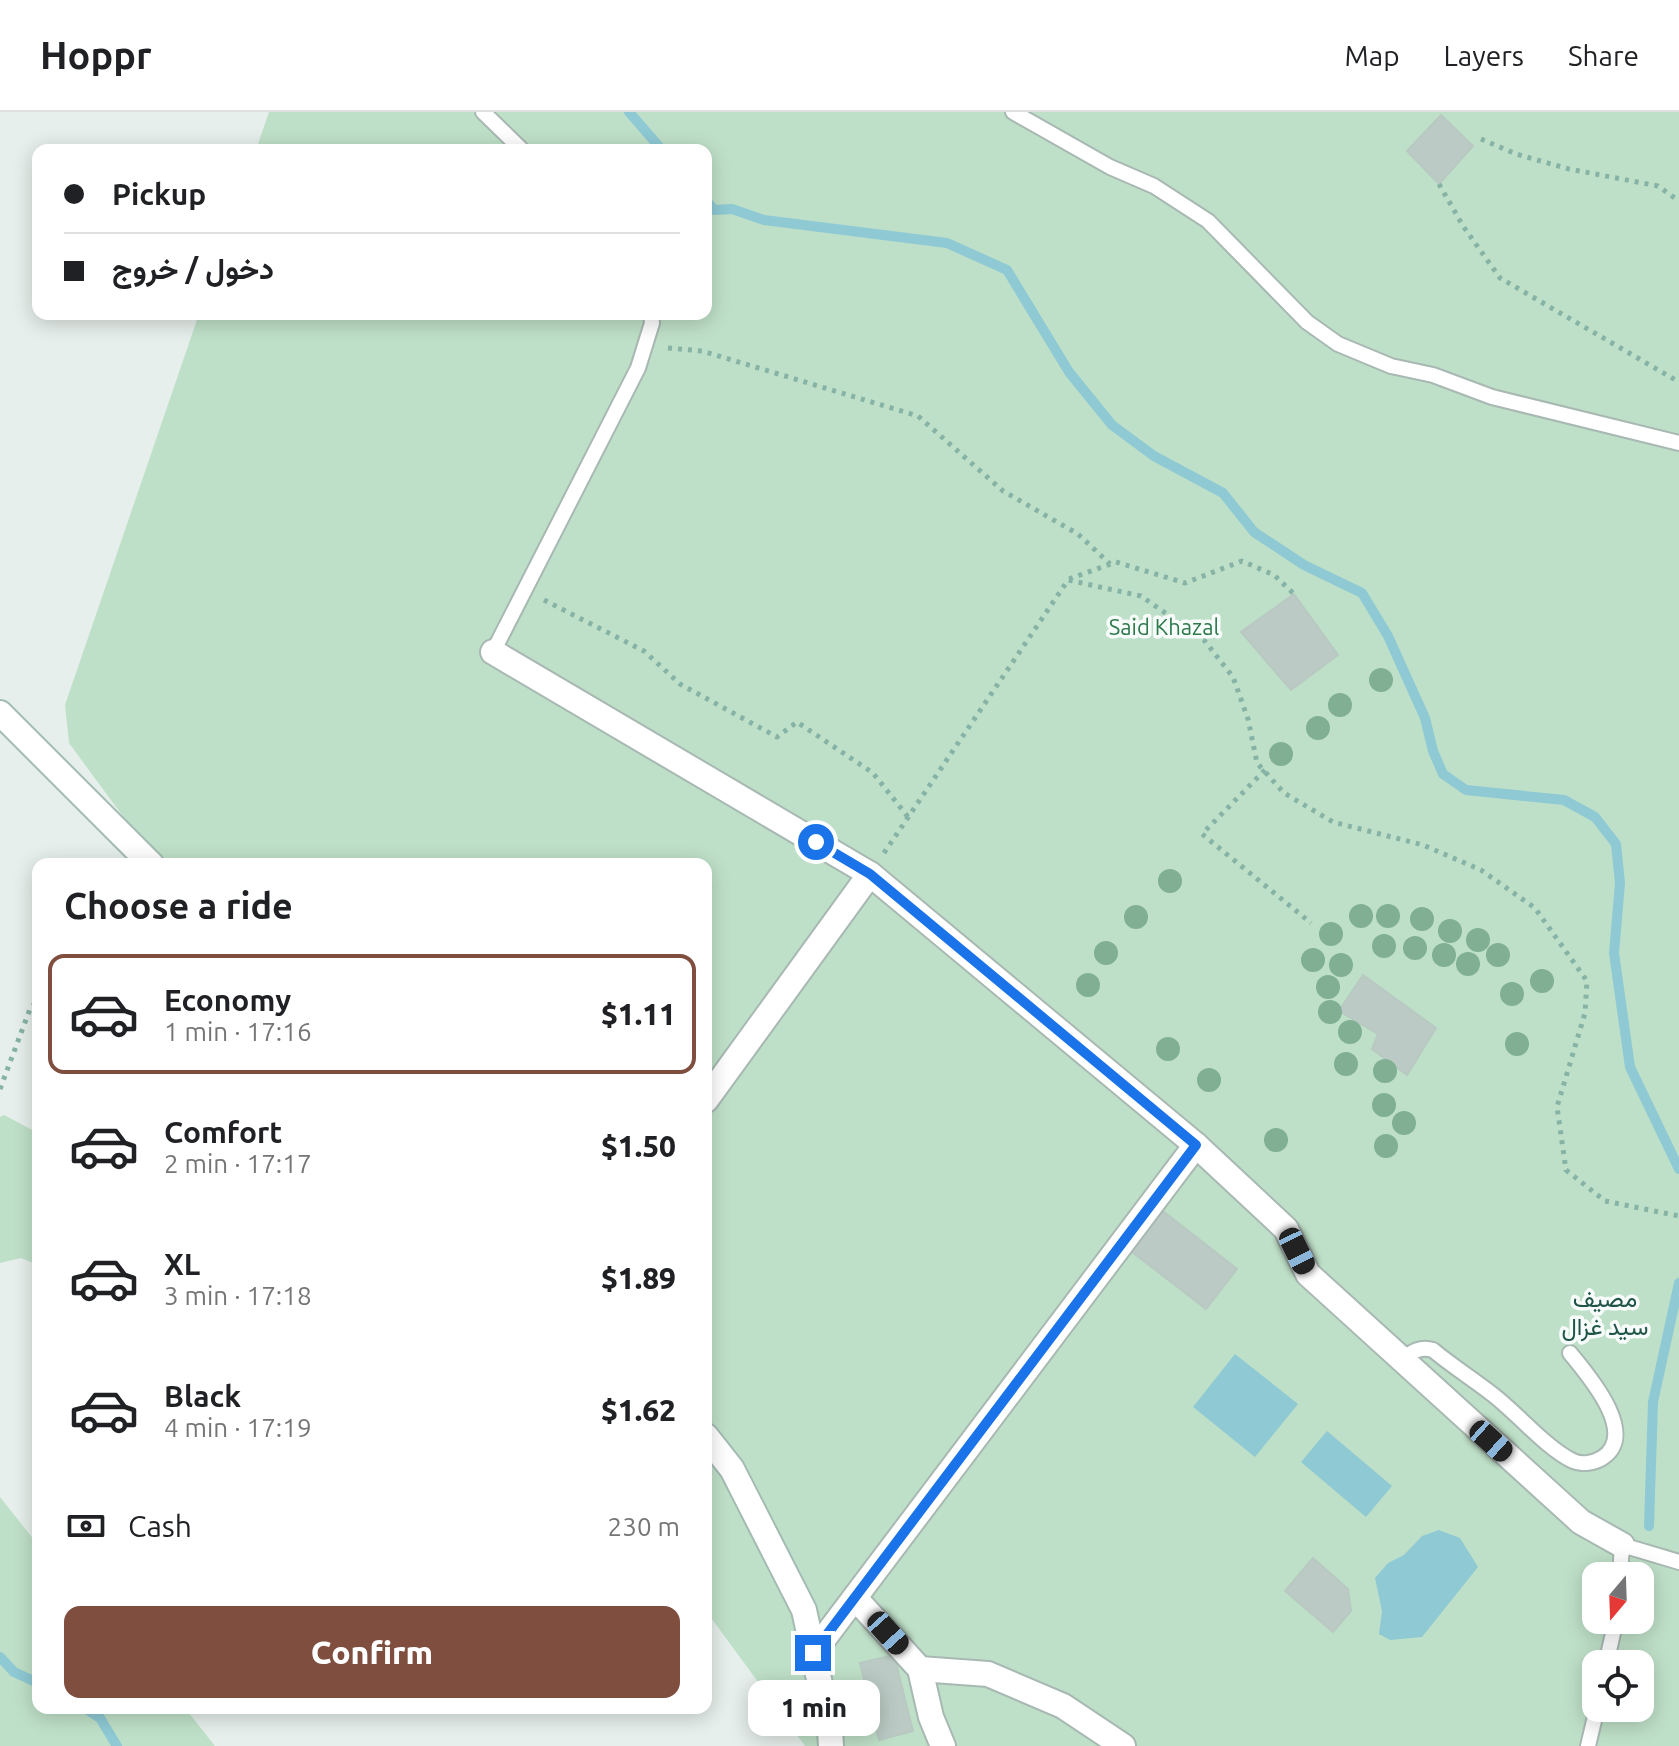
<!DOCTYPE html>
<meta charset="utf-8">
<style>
body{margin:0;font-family:Ubuntu,Vazirmatn,sans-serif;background:#f2f2f2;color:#202124;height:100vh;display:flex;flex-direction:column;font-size:30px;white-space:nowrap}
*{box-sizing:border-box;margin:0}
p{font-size:26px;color:#757577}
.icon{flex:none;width:44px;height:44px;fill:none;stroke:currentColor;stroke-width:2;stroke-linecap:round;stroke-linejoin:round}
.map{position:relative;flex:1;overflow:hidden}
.panel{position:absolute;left:32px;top:746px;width:680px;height:856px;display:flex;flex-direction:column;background:#fff;border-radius:16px;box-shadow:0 4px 20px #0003}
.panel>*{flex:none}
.hud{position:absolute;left:32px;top:32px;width:680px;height:176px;border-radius:16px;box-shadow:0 4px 20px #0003;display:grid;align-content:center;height:176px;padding:0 32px;background:#fff}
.needle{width:52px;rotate:199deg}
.fabs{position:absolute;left:1582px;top:1450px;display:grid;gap:16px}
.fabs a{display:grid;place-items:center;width:72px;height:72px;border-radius:16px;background:#fff;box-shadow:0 4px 20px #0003;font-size:40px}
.end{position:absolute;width:36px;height:36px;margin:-18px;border:10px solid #1a73e8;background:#fff;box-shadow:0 0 0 4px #fff}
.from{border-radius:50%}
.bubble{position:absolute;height:56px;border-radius:16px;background:#fff;box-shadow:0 4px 20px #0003;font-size:26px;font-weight:800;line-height:56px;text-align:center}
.car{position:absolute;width:24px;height:48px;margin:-24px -12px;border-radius:10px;box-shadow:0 0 6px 2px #0007;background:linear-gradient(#222 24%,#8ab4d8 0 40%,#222 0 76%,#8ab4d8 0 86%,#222 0)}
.hud b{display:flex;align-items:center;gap:28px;height:76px;font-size:30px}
.hud b+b{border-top:2px solid #e0e0e0}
.hud i{width:20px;height:20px;background:#202124}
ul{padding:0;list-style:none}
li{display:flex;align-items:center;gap:24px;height:120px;margin:0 16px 12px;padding:0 16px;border:4px solid transparent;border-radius:16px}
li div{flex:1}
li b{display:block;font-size:30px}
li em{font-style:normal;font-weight:800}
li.current{border-color:#7f4e3f}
li>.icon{width:72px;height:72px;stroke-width:1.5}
h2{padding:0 32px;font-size:36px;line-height:96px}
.pay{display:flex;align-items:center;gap:20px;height:88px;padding:0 32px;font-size:30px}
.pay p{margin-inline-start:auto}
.cta{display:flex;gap:16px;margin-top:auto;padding:16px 32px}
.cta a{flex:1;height:92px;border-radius:16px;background:#7f4e3f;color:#fff;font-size:32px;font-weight:800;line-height:92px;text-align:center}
header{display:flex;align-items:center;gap:48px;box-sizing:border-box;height:112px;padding:0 40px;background:#fff;border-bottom:2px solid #e0e0e0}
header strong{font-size:38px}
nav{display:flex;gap:44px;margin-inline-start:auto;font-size:28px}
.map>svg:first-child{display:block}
.green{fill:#bfe0c8;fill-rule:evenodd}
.water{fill:#8ec9d4}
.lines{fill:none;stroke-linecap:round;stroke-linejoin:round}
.stream{stroke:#8ec9d4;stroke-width:10}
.building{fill:#bbcac4;stroke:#b8c9c2;stroke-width:2}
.service-casing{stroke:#a8b8b2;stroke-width:18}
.minor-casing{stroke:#a8b8b2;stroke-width:28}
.secondary-casing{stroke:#a4bbb3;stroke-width:28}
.path{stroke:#86b3a5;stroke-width:5;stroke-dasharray:4 6;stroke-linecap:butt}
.service{stroke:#fff;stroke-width:14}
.minor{stroke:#fff;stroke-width:24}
.secondary{stroke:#fff;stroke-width:24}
.tree{fill:#80af93}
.route{stroke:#1a73e8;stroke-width:10}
.labels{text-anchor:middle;stroke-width:7;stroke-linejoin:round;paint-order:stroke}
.park-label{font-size:22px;fill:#2d7a4b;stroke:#f7fbf9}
.neighbourhood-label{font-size:24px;fill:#1f5548;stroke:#f7fbf9}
</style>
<header>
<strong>Hoppr</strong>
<nav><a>Map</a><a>Layers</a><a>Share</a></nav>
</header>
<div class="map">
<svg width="1679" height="1634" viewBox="0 0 1679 1634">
<rect width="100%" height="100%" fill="#e6efeb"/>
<g class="green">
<path d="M269 0H1679V1634H805L706 1499V752H158L69 631 65 593 199 202H706V38H256ZM1596 1464H1640V1508H1596ZM1596 1552H1640V1596H1596Z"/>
<polygon points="4,1003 38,1021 38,1153 21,1146 0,1151 0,1005"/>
<polygon points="0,1385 38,1433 38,1596 185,1596 215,1634 0,1634"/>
</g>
<g class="water">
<polygon points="1235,1242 1298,1292 1255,1345 1193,1295"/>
<polygon points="1327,1319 1392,1374 1366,1405 1301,1350"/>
<polygon points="1439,1418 1460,1426 1478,1455 1422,1525 1390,1528 1379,1522 1382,1499 1375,1466 1388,1451 1404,1443 1422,1424"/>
</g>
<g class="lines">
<g class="stream">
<polyline points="629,0 662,38"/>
<polyline points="706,88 714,98 732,97 764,108 947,131 1007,158 1069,260 1112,313 1154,344 1223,381 1254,420 1304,453 1362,481 1388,524 1425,606 1433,639 1443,662 1466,678 1564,688 1595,705 1616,732 1620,771 1614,841 1630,955 1679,1057"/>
<polyline points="1649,1414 1653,1290 1679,1171"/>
<polyline points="0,1545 14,1560 38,1571"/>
<polyline points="85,1596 100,1606 117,1634"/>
</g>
</g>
<g class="building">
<polygon points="1441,3 1473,34 1439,72 1407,39"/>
<polygon points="1294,482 1338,543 1291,578 1241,520"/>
<polygon points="1363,863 1436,916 1407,963 1372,937 1378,922 1339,899"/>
<polygon points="1159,1096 1237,1157 1206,1197 1127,1136"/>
<polygon points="1313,1446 1348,1477 1351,1499 1333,1520 1285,1479"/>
<polygon points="894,1543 913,1619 879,1628 860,1551"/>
</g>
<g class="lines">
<defs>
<g id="service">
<polyline points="483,0 522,38"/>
<polyline points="1013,0 1110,55 1154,74 1208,109 1307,210 1338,232 1391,254 1433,263 1492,285 1679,331"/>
<polyline points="493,540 638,256 652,211 651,202"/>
<path d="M1402 1247C1412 1240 1420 1234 1433 1238 1452 1254 1473 1267 1492 1282 1516 1300 1547 1337 1573 1349 1582 1353 1594 1351 1602 1346 1640 1322 1587 1262 1570 1241"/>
<polyline points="1620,1464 1622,1433 1679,1450"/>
<polyline points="1606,1552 1616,1508"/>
<polyline points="1588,1634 1597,1596"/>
</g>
<g id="minor">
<polyline points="493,540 870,762"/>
<polyline points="706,988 870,762 1196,1033 813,1541"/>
<polyline points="1196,1033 1286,1117 1308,1162 1581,1410 1622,1433"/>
<polyline points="855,1486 920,1557 931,1605 943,1634"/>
<polyline points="920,1557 988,1562 1063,1594 1123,1634"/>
</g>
<g id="secondary">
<polyline points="0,601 151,752"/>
<polyline points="706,1324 732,1357 804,1498 830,1618 831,1634"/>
</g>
</defs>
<use href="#service" class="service-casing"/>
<use href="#minor" class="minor-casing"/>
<use href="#secondary" class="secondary-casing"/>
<g class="path">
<polyline points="1481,27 1516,42 1569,57 1658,74 1679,89"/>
<polyline points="1439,72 1463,114 1500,166 1679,270"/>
<polyline points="668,236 702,239 918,304 1003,379 1078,422 1110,452"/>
<polyline points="1069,467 1116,450 1185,471 1242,449 1274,463 1294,482"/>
<polyline points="544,488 644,539 680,572 777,625 797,610 873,661 908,705"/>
<polyline points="1265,658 1202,722 1311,811"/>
<polyline points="884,741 1068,468 1141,484 1204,528 1233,565 1248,607 1257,651 1284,681 1333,710 1423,733 1481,758 1535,796 1587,869 1585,901 1557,995 1566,1058 1605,1089 1679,1104"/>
<polyline points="0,977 30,897 38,887"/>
</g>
<use href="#service" class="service"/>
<use href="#minor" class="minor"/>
<use href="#secondary" class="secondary"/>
</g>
<g class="tree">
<circle cx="1381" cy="568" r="12"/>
<circle cx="1340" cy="593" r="12"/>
<circle cx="1318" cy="616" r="12"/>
<circle cx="1281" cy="642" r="12"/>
<circle cx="1170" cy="769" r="12"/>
<circle cx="1361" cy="804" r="12"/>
<circle cx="1388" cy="804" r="12"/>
<circle cx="1136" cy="805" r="12"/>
<circle cx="1422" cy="807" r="12"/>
<circle cx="1450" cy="819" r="12"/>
<circle cx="1331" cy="822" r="12"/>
<circle cx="1478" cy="828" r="12"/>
<circle cx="1384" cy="834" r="12"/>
<circle cx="1415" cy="836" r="12"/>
<circle cx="1106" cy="841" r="12"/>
<circle cx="1444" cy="843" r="12"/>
<circle cx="1498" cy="843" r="12"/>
<circle cx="1313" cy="848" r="12"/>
<circle cx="1468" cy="852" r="12"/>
<circle cx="1341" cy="853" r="12"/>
<circle cx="1542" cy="869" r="12"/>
<circle cx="1088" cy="873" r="12"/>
<circle cx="1328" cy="875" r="12"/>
<circle cx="1512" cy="882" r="12"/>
<circle cx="1330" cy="900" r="12"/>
<circle cx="1350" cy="920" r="12"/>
<circle cx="1517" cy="932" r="12"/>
<circle cx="1168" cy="937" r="12"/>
<circle cx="1346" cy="952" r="12"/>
<circle cx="1385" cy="959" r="12"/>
<circle cx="1209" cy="968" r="12"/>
<circle cx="1384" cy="993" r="12"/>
<circle cx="1404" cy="1011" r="12"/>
<circle cx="1276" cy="1028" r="12"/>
<circle cx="1386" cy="1034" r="12"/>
</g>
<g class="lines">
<polyline class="route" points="813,1541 1196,1033 870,762 816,730"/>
</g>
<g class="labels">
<g class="park-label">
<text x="1164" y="523">Said Khazal</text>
</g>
<g class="neighbourhood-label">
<text x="1605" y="1195">مصيف<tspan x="1605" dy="28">سيد غزال</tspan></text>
</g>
</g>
</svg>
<div class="fabs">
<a><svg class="needle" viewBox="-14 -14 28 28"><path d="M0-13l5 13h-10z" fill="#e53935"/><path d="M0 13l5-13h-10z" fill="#757577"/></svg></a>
<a><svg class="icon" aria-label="locate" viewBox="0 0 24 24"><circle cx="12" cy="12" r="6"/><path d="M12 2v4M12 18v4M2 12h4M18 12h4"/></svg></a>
</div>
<i class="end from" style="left:816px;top:730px"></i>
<i class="end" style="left:813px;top:1541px"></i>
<div class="bubble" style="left:748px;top:1568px;width:132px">1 min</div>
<i class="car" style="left:1297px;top:1139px;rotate:154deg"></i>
<i class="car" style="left:1491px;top:1329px;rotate:132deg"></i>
<i class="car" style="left:888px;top:1521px;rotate:138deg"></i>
<div class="hud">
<b><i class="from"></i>Pickup</b>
<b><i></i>دخول / خروج</b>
</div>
<section class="panel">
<h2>Choose a ride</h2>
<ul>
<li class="current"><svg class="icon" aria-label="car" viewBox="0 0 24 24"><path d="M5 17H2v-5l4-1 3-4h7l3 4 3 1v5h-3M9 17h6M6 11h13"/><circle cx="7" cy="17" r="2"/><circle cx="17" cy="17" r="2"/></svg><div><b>Economy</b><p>1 min · 17:16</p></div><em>$1.11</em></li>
<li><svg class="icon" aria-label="car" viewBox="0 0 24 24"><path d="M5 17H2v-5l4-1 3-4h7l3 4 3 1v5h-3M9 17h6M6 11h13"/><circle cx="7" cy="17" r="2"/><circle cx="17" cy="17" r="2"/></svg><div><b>Comfort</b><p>2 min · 17:17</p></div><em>$1.50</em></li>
<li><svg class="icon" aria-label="car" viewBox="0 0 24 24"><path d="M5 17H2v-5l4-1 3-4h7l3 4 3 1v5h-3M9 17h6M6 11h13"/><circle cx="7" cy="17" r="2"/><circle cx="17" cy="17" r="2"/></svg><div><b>XL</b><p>3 min · 17:18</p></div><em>$1.89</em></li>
<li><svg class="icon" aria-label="car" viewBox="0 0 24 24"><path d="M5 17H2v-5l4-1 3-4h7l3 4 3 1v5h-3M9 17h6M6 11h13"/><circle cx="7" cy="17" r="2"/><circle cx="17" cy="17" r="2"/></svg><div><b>Black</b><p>4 min · 17:19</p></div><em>$1.62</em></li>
</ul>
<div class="pay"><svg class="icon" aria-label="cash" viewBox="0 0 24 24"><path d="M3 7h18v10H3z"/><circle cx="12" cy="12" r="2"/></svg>Cash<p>230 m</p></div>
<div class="cta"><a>Confirm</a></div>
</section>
</div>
